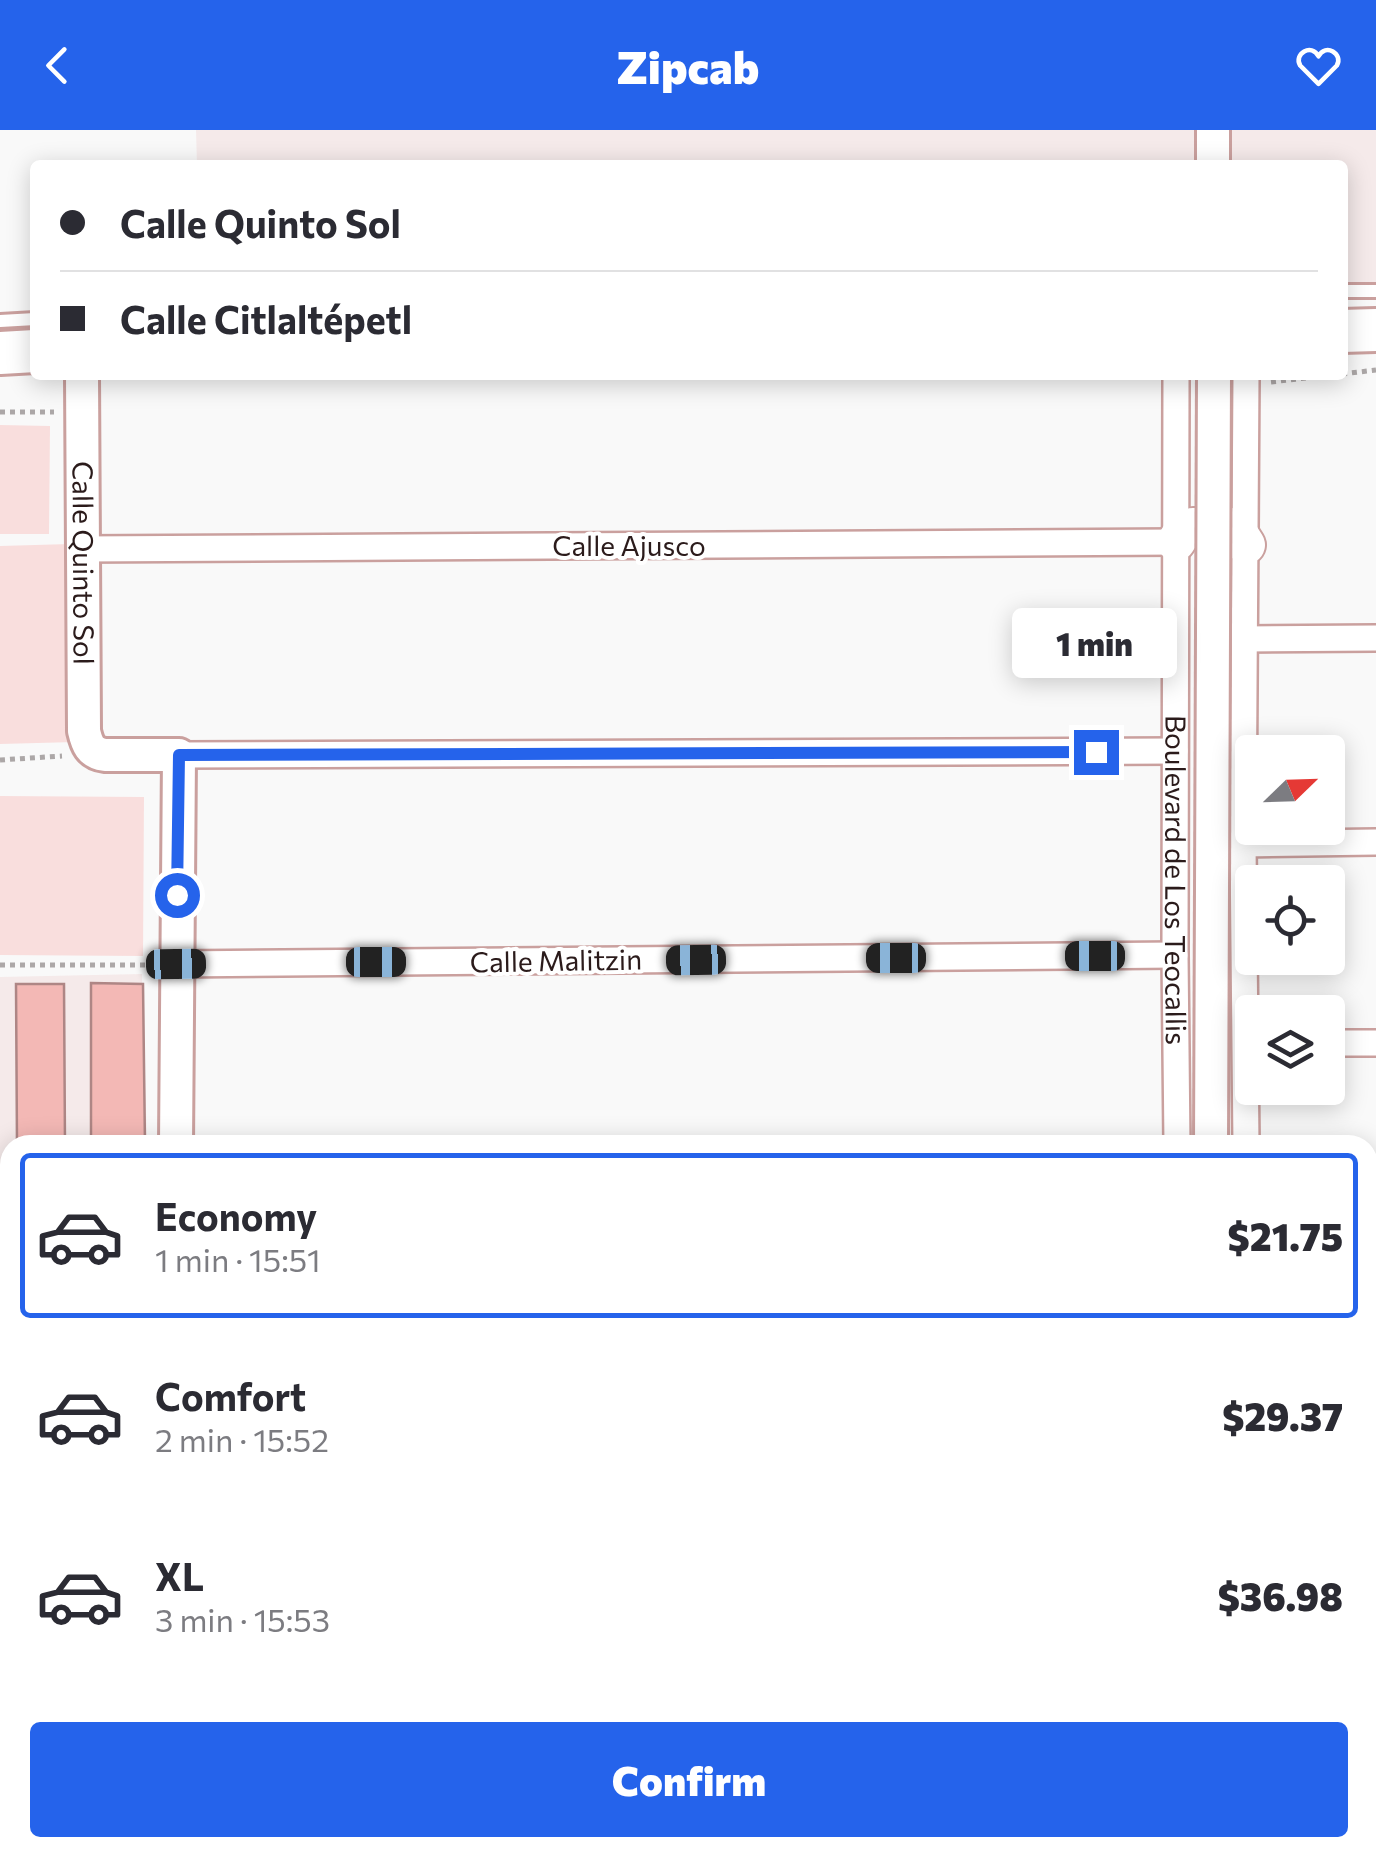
<!DOCTYPE html>
<meta charset="utf-8">
<style>
body{margin:0;font-family:Commissioner,sans-serif;background:#f7f7f7;color:#2b2b33;height:100vh;display:flex;flex-direction:column;font-size:38px;white-space:nowrap}
*{box-sizing:border-box;margin:0}
p{font-size:32px;color:#7c7c81}
.icon{flex:none;width:55px;height:55px;fill:none;stroke:currentColor;stroke-width:2;stroke-linecap:round;stroke-linejoin:round}
.map{position:relative;flex:1;overflow:hidden}
.sheet{position:absolute;left:0px;top:1005px;width:1378px;height:722px;display:flex;flex-direction:column;background:#fff;border-radius:30px 30px 0 0;box-shadow:0 5px 25px #0003}
.sheet>*{flex:none}
.hud{position:absolute;left:30px;top:30px;width:1318px;height:220px;border-radius:10px;box-shadow:0 5px 25px #0003;display:grid;align-content:center;height:220px;padding:0 30px;background:#fff}
.needle{width:65px;rotate:67deg}
.fabs{position:absolute;left:1235px;top:605px;display:grid;gap:20px}
.fabs a{display:grid;place-items:center;width:110px;height:110px;border-radius:10px;background:#fff;box-shadow:0 5px 25px #0003;font-size:50px}
.end{position:absolute;width:45px;height:45px;margin:-22px;border:12px solid #2563eb;background:#fff;box-shadow:0 0 0 5px #fff}
.from{border-radius:50%}
.bubble{position:absolute;height:70px;border-radius:10px;background:#fff;box-shadow:0 5px 25px #0003;font-size:32px;font-weight:800;line-height:70px;text-align:center}
.car{position:absolute;width:30px;height:60px;margin:-30px -15px;border-radius:12px;box-shadow:0 0 8px 2px #0007;background:linear-gradient(#222 24%,#8ab4d8 0 40%,#222 0 76%,#8ab4d8 0 86%,#222 0)}
.hud b{display:flex;align-items:center;gap:35px;height:95px;font-size:38px}
.hud b+b{border-top:2px solid #e1e1e2}
.hud i{width:25px;height:25px;background:#2b2b33}
ul{padding:18px 0 0;list-style:none}
li{display:flex;align-items:center;gap:30px;height:165px;margin:0 20px 15px;padding:0 10px;border:5px solid transparent;border-radius:10px}
li div{flex:1}
li b{display:block;font-size:38px}
li em{font-style:normal;font-weight:800}
li.active{border-color:#2563eb}
li>.icon{width:90px;height:90px;stroke-width:1.5}
.primary-button{display:flex;gap:20px;margin-top:auto;padding:20px 30px}
.primary-button a{flex:1;height:115px;border-radius:10px;background:#2563eb;color:#fff;font-size:40px;font-weight:800;line-height:115px;text-align:center}
header{display:flex;justify-content:space-between;align-items:center;height:130px;padding:0 30px;background:#2563eb;color:#fff;font-size:45px;font-weight:800}
.map>svg:first-child{display:block}
.built{fill:#f5eaea}
.green{fill:#f9dedd}
.building{fill:#f3b8b5;stroke:#ae8685;stroke-width:2.5}
.lines{fill:none;stroke-linecap:round;stroke-linejoin:round}
.service-casing{stroke:#caa09e;stroke-width:18}
.minor-casing{stroke:#caa09e;stroke-width:30}
.tertiary-casing{stroke:#caa09e;stroke-width:38}
.secondary-casing{stroke:#caa09e;stroke-width:42}
.trunk-casing{stroke:#caa09e;stroke-width:48}
.path{stroke:#aca7a7;stroke-width:5;stroke-dasharray:5 5;stroke-linecap:butt}
.service{stroke:#fff;stroke-width:12}
.minor{stroke:#fff;stroke-width:25}
.tertiary{stroke:#fff;stroke-width:32}
.secondary{stroke:#fff;stroke-width:38}
.trunk{stroke:#fff;stroke-width:42}
.tertiary-bridge-casing{stroke:#caa09e;stroke-width:38;stroke-linecap:butt}
.tertiary-bridge{stroke:#fff;stroke-width:32}
.route{stroke:#2563eb;stroke-width:12}
.labels{text-anchor:middle;stroke-width:8;stroke-linejoin:round;paint-order:stroke}
.street-label{font-size:28px;fill:#2b1b1b;stroke:#fff}
</style>
<header><svg class="icon" aria-label="back" viewBox="0 0 24 24"><path d="M15 5l-7 7 7 7"/></svg>Zipcab<svg class="icon" aria-label="heart" viewBox="0 0 24 24"><path d="M12 20l-8-8c-3-5 5-10 8-4 3-6 11-1 8 4z"/></svg></header>
<div class="map">
<svg width="1376" height="1727" viewBox="0 0 1376 1727">
<rect width="100%" height="100%" fill="#f9f9f9"/>
<g class="built">
<polygon points="196,0 1376,0 1376,156 1343,157 1342,35 197,35"/>
<polygon points="142,844 147,1015 10,1015 10,1718 160,1718 160,1727 0,1727 0,847"/>
</g>
<g class="green">
<polygon points="0,295 50,296 49,404 0,404"/>
<polygon points="70,414 75,612 0,614 0,416"/>
<polygon points="0,666 144,667 143,826 0,825"/>
<polygon points="0,1383 10,1383 10,1438 0,1437"/>
</g>
<g class="building">
<polygon points="91,853 143,854 145,1015 91,1015"/>
<polygon points="16,854 64,854 65,1015 17,1015"/>
<rect x="0" y="1276" width="10" height="57"/>
<rect x="0" y="1465" width="10" height="51"/>
<rect x="105" y="1718" width="50" height="9"/>
</g>
<g class="lines">
<defs>
<g id="service">
<polyline points="1342,161 1376,161"/>
<polyline points="0,191 35,189"/>
</g>
<g id="minor">
<path id="s1" d="M1176 245 1175 825 1177 1015"/>
<polyline points="82,419 1176,412"/>
<polyline points="1245,509 1376,508"/>
<polyline points="179,625 1175,621"/>
<polyline points="1243,714 1376,712"/>
<polyline points="176,834 1175,825"/>
<polyline points="1328,913 1376,913"/>
<polyline points="1246,1015 1243,714 1246,245"/>
<polyline points="1368,1118 1376,1118"/>
<polyline points="1368,1321 1376,1321"/>
<polyline points="1368,1531 1376,1531"/>
<polyline points="188,1727 188,1718"/>
</g>
<g id="tertiary">
<polyline points="1213,0 1213,35"/>
<path id="s2" d="M82 245 84 601C87 614 90 623 105 625H179L176 1015"/>
<polyline points="1237,1718 1237,1727"/>
<polyline points="1187,1727 1187,1718"/>
</g>
<polyline id="secondary" points="1176,412 1183,401 1193,397 1231,397 1239,404 1246,415"/>
<g id="trunk">
<polyline points="1342,201 1376,200"/>
<polyline points="0,223 35,221"/>
</g>
</defs>
<use href="#service" class="service-casing"/>
<use href="#minor" class="minor-casing"/>
<use href="#tertiary" class="tertiary-casing"/>
<use href="#secondary" class="secondary-casing"/>
<use href="#trunk" class="trunk-casing"/>
<g class="path">
<polyline points="1342,244 1376,240"/>
<polyline points="1271,252 1333,245"/>
<polyline points="0,282 54,282"/>
<polyline points="0,630 62,626"/>
<polyline points="0,835 147,835"/>
</g>
<use href="#service" class="service"/>
<use href="#minor" class="minor"/>
<use href="#tertiary" class="tertiary"/>
<use href="#secondary" class="secondary"/>
<use href="#trunk" class="trunk"/>
<defs>
<polyline id="tertiary-bridge" points="1211,1015 1214,245"/>
</defs>
<use href="#tertiary-bridge" class="tertiary-bridge-casing"/>
<use href="#tertiary-bridge" class="tertiary-bridge"/>
</g>
<g class="lines">
<polyline class="route" points="177,765 179,625 1096,622"/>
</g>
<g class="labels">
<g class="street-label">
<text x="629" y="426">Calle Ajusco</text>
<text dy="10" stroke="none"><textPath href="#s2" startOffset="188">Calle Quinto Sol</textPath></text>
<text dy="10" stroke="none"><textPath href="#s1" startOffset="505">Boulevard de Los Teocallis</textPath></text>
<text transform="translate(556 831) rotate(-1)" y="10">Calle Malitzin</text>
</g>
</g>
</svg>
<div class="fabs">
<a><svg class="needle" viewBox="-14 -14 28 28"><path d="M0-13l5 13h-10z" fill="#e53935"/><path d="M0 13l5-13h-10z" fill="#7c7c81"/></svg></a>
<a><svg class="icon" aria-label="locate" viewBox="0 0 24 24"><circle cx="12" cy="12" r="6"/><path d="M12 2v4M12 18v4M2 12h4M18 12h4"/></svg></a>
<a><svg class="icon" aria-label="layers" viewBox="0 0 24 24"><path d="M12 4l9 5-9 5-9-5zM3 14l9 5 9-5"/></svg></a>
</div>
<i class="end from" style="left:177px;top:765px"></i>
<i class="end" style="left:1096px;top:622px"></i>
<div class="bubble" style="left:1012px;top:478px;width:165px">1 min</div>
<i class="car" style="left:1095px;top:826px;rotate:270deg"></i>
<i class="car" style="left:896px;top:828px;rotate:270deg"></i>
<i class="car" style="left:696px;top:830px;rotate:269deg"></i>
<i class="car" style="left:376px;top:832px;rotate:90deg"></i>
<i class="car" style="left:176px;top:834px;rotate:89deg"></i>
<div class="hud">
<b><i class="from"></i>Calle Quinto Sol</b>
<b><i></i>Calle Citlaltépetl</b>
</div>
<section class="sheet">
<ul>
<li class="active"><svg class="icon" aria-label="car" viewBox="0 0 24 24"><path d="M5 17H2v-5l4-1 3-4h7l3 4 3 1v5h-3M9 17h6M6 11h13"/><circle cx="7" cy="17" r="2"/><circle cx="17" cy="17" r="2"/></svg><div><b>Economy</b><p>1 min · 15:51</p></div><em>$21.75</em></li>
<li><svg class="icon" aria-label="car" viewBox="0 0 24 24"><path d="M5 17H2v-5l4-1 3-4h7l3 4 3 1v5h-3M9 17h6M6 11h13"/><circle cx="7" cy="17" r="2"/><circle cx="17" cy="17" r="2"/></svg><div><b>Comfort</b><p>2 min · 15:52</p></div><em>$29.37</em></li>
<li><svg class="icon" aria-label="car" viewBox="0 0 24 24"><path d="M5 17H2v-5l4-1 3-4h7l3 4 3 1v5h-3M9 17h6M6 11h13"/><circle cx="7" cy="17" r="2"/><circle cx="17" cy="17" r="2"/></svg><div><b>XL</b><p>3 min · 15:53</p></div><em>$36.98</em></li>
</ul>
<div class="primary-button"><a>Confirm</a></div>
</section>
</div>
